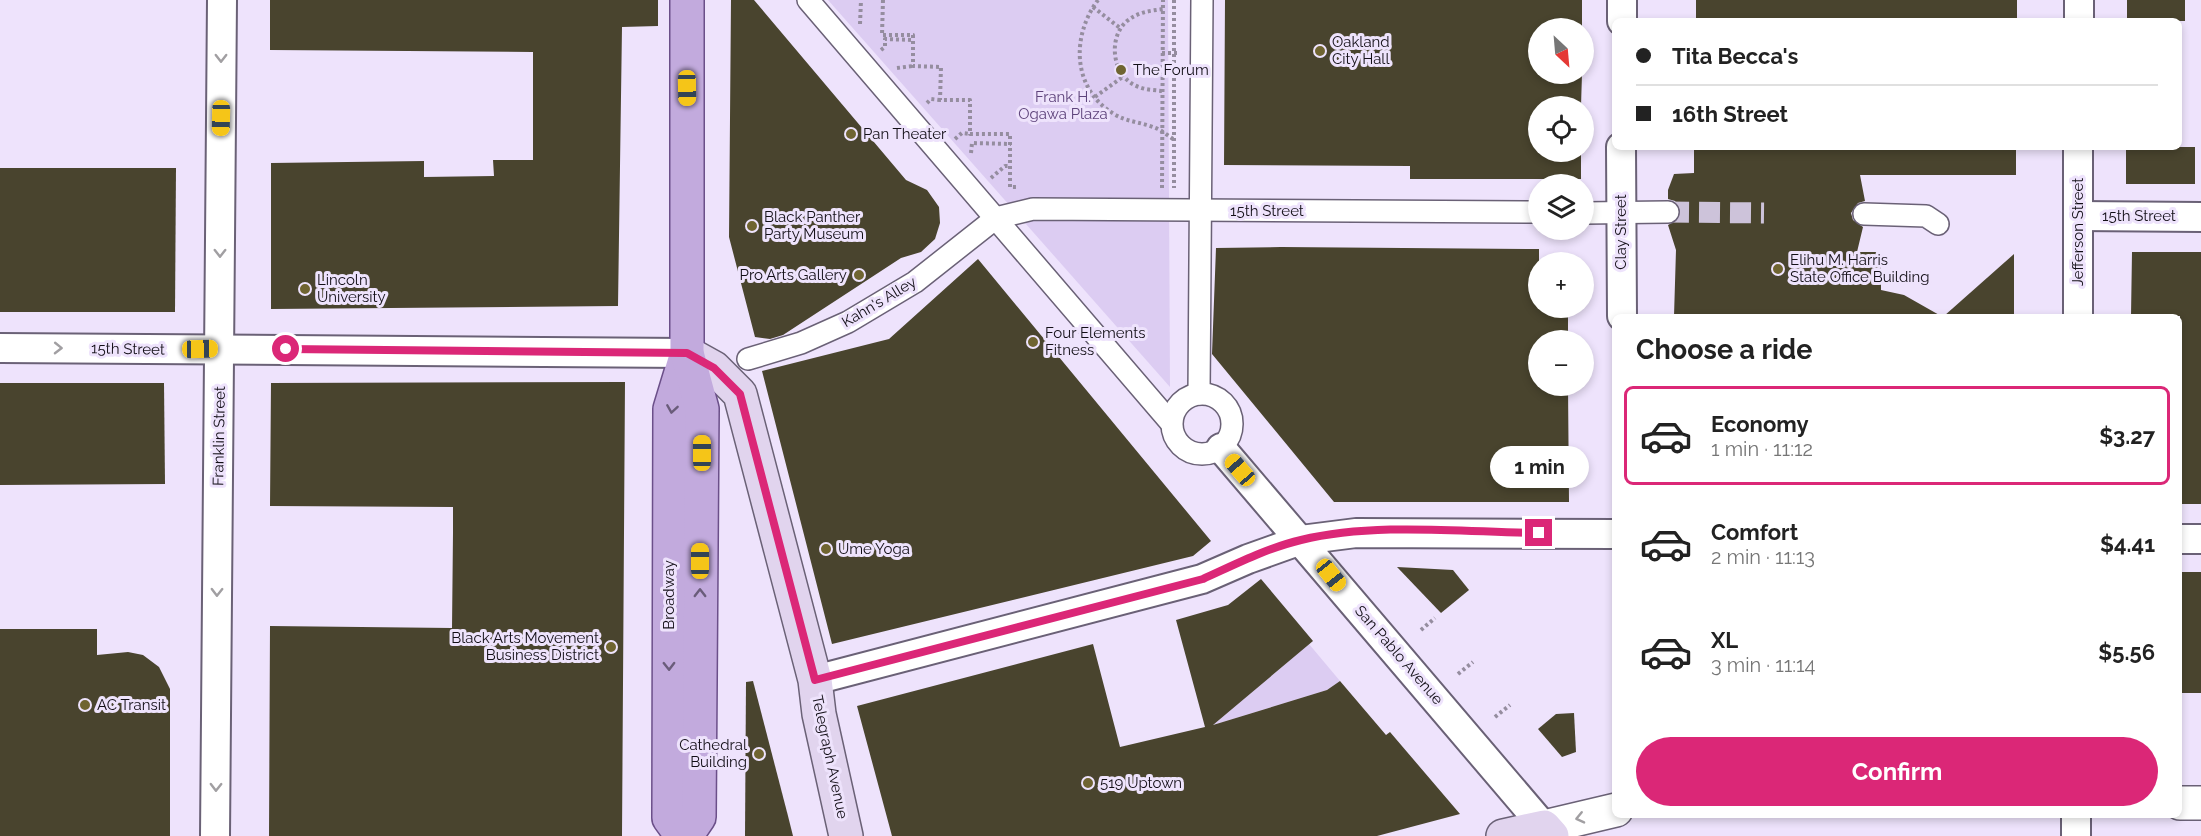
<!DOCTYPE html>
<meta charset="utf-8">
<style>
body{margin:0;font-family:Raleway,sans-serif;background:#f6f6f6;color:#222;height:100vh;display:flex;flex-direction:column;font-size:22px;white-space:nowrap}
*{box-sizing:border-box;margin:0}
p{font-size:20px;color:#767676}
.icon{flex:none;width:33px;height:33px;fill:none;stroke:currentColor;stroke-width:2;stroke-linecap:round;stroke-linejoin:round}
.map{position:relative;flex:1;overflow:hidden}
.panel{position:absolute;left:1612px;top:314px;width:570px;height:504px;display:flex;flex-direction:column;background:#fff;border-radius:9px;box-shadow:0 3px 9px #0003}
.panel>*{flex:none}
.top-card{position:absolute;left:1612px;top:18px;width:570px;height:132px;border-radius:9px;box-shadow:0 3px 9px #0003;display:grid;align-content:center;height:132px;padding:0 24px;background:#fff}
.needle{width:39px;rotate:154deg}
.buttons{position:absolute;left:1528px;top:18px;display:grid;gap:12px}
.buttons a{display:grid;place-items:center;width:66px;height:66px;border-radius:50%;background:#fff;box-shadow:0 3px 9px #0003;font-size:30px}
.end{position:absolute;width:27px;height:27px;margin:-14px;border:8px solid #db2777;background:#fff;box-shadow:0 0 0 3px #fff}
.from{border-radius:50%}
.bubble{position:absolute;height:42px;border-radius:21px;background:#fff;box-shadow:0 3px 9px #0003;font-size:20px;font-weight:700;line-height:42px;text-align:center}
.car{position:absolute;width:18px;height:36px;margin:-18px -9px;border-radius:8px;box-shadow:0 0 4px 2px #0007;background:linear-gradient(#f5c518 24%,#345 0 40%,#f5c518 0 76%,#345 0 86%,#f5c518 0)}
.top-card b{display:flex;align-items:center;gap:21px;height:57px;font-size:22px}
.top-card b+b{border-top:2px solid #e0e0e0}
.top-card i{width:15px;height:15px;background:#222}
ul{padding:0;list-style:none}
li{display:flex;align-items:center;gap:18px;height:99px;margin:0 12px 9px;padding:0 12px;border:3px solid transparent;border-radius:9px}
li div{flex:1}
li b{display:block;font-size:22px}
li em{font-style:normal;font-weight:700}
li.current{border-color:#db2777}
li>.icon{width:54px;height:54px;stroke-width:1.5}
h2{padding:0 24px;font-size:27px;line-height:72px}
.cta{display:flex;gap:12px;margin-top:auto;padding:12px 24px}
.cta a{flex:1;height:69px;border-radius:36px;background:#db2777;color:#fff;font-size:24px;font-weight:700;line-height:69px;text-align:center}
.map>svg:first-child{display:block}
.green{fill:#dcccf2}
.building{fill:#49442e}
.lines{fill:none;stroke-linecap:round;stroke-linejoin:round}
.pedestrian-tunnel{stroke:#cdc3da;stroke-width:21;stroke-dasharray:21 10;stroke-linecap:butt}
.pedestrian-casing{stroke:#6a6176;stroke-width:24}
.minor-casing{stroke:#6a6176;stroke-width:32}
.tertiary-casing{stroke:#6a6176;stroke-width:36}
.secondary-casing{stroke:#6a6176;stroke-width:36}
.primary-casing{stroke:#6b4f89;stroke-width:36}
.path{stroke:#958d9f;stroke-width:4;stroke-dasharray:3 3;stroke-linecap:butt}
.pedestrian{stroke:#fff;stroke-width:21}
.minor{stroke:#fff;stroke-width:28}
.tertiary{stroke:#fff;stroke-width:33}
.secondary{stroke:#e1d4ee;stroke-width:33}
.primary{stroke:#c2aadd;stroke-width:33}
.oneway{stroke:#a19fa2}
.oneway2{stroke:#6a5c7a}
.route{stroke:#db2777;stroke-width:8}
.poi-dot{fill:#6f6431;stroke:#eee3fc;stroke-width:2}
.labels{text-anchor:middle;stroke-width:6;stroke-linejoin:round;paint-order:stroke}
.poi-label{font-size:15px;fill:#130f17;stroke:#eee3fc;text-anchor:start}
.park-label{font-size:15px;fill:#5f447c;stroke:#eee3fc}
.street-label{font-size:15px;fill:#130f17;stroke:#eee3fc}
</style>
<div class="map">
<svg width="2201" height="836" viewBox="0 0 2201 836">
<rect width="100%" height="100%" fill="#eee3fc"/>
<g class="green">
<polygon points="828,0 1168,0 1170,387"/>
<polygon points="1309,644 1340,681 1327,690 1213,725"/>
</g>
<g class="building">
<polygon points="270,0 658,0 658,26 622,27 618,306 271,309 271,163 424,161 424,177 494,176 493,160 533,160 533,52 270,50"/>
<polygon points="731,0 754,0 906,180 927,190 939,207 940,223 935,239 921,252 901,258 783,335 770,339 755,337 729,237"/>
<polygon points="1225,0 1582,0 1582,28 1539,28 1539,74 1582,74 1581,106 1539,106 1539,152 1581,152 1581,179 1410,179 1410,166 1224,165"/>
<rect x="1696" y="0" width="321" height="21"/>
<rect x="2127" y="0" width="58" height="21"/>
<polygon points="1694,147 2016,147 2016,175 1860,175 1865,201 1858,203 1851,213 1853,220 1863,227 1857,252 1881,252 1881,290 1904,295 1941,316 1674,316 1676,250 1668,225 1679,219 1681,211 1675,201 1668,199 1668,190 1674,174 1694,173"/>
<rect x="2126" y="147" width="69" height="37"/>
<polygon points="0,168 176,168 175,312 0,312"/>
<polygon points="1281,247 1539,249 1539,308 1568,308 1568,340 1539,340 1539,386 1568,386 1569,502 1334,502 1212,354 1216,248"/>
<polygon points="2132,252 2201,252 2201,504 2180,504 2180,316 2131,316"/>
<polygon points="2014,254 2014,316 1944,316"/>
<polygon points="978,259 1211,541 1193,556 832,644 762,371 889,339"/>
<polygon points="625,382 622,836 269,836 270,626 452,628 453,533 453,507 270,506 271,383"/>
<polygon points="0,383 164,383 165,484 0,485"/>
<polygon points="1397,567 1453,570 1469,590 1441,613"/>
<rect x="2180" y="572" width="21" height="121"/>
<polygon points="1261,579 1313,641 1213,725 1327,690 1340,681 1386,735 1390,732 1460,814 1377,836 892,836 857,706 1093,644 1120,747 1205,727 1176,620 1228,605"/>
<polygon points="0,629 97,629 97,655 128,652 143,655 159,667 170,689 170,836 0,836"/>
<polygon points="753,681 788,816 793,836 745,836 746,682"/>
<polygon points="1574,713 1576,752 1562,757 1538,729 1556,714"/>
</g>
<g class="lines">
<polyline class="pedestrian-tunnel" points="1668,212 1764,213"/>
<defs>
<g id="pedestrian">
<polyline points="808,0 1171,423"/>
<polyline points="1584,213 1668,212"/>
<polyline points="1864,214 1926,216 1938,224"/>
<polyline points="748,359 801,343 848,322 915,282 996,218 1033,209 1539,212"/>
<circle cx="1202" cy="424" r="30"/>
<polyline points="1199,394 1202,0"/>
</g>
<g id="minor">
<polyline points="1622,21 1622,0"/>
<polyline points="2079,21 2079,0"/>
<polyline points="1621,147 1622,316"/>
<polyline points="2078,216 2201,217"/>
<polyline points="2078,316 2078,147"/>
<polyline points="0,348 687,353"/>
<polyline points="1221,448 1544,827"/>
<polyline points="2180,539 2201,539"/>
<polyline points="815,680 1202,579 1248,559 1301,540 1356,533 1616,534"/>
<polyline points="215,836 222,0"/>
<polyline points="2076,836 2076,814"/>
</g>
<g id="tertiary">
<polyline points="2180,803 2201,803"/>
<polyline points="1544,827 1616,810"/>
</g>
<g id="secondary">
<polyline points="687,353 714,368 740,394 815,680 819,714 846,836"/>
<polyline points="1503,836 1544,827 1552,836"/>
</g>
<g id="primary">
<polyline points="682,836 669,818 670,409 687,353"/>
<polyline points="686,836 699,817 702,409 687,353 687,0"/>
</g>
</defs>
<use href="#pedestrian" class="pedestrian-casing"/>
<use href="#minor" class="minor-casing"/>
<use href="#tertiary" class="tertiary-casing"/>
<use href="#secondary" class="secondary-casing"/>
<use href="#primary" class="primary-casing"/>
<g class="path">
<polyline points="883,0 882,35 913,35 913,66 941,67 940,100 970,100 970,134 1010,134 1010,187 1017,187"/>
<path d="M1098 0C1071 36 1072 89 1114 114 1127 122 1140 122 1153 127 1160 129 1167 135 1173 139"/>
<polyline points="1174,0 1174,188"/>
<polyline points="1093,7 1120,28"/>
<polyline points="860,24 861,0"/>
<polyline points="881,50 885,47 885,39 913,40"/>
<polyline points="1162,53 1177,53"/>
<polyline points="897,68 913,66"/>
<path d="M1162 91C1155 90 1146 90 1139 87 1112 78 1107 38 1127 21 1138 12 1149 11 1163 9"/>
<polyline points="1095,97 1124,76"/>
<polyline points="927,103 931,99 940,100"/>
<polyline points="955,139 962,133 970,134"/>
<polyline points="971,153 972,143 1011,144"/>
<polyline points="991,178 1005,166 1010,166"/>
<polyline points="1162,188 1163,0"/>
<polyline points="1421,630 1435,618"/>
<polyline points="1458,674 1473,662"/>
<polyline points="1495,717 1510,705"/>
</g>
<use href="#pedestrian" class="pedestrian"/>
<use href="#minor" class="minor"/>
<use href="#tertiary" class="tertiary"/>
<use href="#secondary" class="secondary"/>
<use href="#primary" class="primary"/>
</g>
<defs><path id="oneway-chevron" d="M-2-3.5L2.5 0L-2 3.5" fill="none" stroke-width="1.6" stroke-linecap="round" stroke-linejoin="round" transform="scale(1.5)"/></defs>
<g class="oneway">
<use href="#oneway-chevron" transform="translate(221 58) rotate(90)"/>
<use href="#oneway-chevron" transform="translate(220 253) rotate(90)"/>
<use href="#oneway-chevron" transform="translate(58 348) rotate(1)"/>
<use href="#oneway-chevron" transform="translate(217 592) rotate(91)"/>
<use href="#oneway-chevron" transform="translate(216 787) rotate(91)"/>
<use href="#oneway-chevron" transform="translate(1580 818) rotate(167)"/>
</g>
<g class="oneway2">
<use href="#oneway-chevron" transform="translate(672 409) rotate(99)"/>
<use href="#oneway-chevron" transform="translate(700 593) rotate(-90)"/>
<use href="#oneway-chevron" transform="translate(669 666) rotate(89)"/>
</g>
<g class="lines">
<path class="route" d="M286 349 687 353 714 368 740 394 815 680 1203 579C1234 565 1267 548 1301 540 1375 522 1463 532 1539 533"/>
</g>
<g class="poi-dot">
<circle cx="1320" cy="51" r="6"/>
<circle cx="1121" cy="70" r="6"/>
<circle cx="851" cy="134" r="6"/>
<circle cx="752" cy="226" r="6"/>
<circle cx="1778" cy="269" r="6"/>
<circle cx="859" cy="275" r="6"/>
<circle cx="305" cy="289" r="6"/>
<circle cx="1033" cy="342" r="6"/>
<circle cx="826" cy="549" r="6"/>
<circle cx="611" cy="647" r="6"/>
<circle cx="85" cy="705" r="6"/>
<circle cx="759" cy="754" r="6"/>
<circle cx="1088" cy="783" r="6"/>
</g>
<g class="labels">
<g class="poi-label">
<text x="1332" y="47">Oakland<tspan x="1332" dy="17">City Hall</tspan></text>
<text x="1133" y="75">The Forum</text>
<text x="863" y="139">Pan Theater</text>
<text x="764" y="222">Black Panther<tspan x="764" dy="17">Party Museum</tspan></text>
<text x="1790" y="265">Elihu M. Harris<tspan x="1790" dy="17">State Office Building</tspan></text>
<text x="847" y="280" text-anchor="end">Pro Arts Gallery</text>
<text x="317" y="285">Lincoln<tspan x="317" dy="17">University</tspan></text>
<text x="1045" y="338">Four Elements<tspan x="1045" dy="17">Fitness</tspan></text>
<text x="838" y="554">Ume Yoga</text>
<text x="599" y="643" text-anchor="end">Black Arts Movement<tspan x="599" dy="17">Business District</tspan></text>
<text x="97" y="710">AC Transit</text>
<text x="747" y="750" text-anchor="end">Cathedral<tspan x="747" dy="17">Building</tspan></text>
<text x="1100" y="788">519 Uptown</text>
</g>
<g class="park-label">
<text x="1063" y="102">Frank H.<tspan x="1063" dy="17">Ogawa Plaza</tspan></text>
</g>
<g class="street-label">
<text x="1267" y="216">15th Street</text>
<text x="2139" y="221">15th Street</text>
<text transform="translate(1621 232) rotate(-90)" y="5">Clay Street</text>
<text transform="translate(2078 232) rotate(-90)" y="5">Jefferson Street</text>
<text transform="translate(879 302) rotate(-31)" y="5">Kahn's Alley</text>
<text transform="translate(128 349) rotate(1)" y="5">15th Street</text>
<text transform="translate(219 436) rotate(-89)" y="5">Franklin Street</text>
<text transform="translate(669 595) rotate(-90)" y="5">Broadway</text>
<text transform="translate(1399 655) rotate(49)" y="5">San Pablo Avenue</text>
<text transform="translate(830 757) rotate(78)" y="5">Telegraph Avenue</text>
</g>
</g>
</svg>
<div class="buttons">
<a><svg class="needle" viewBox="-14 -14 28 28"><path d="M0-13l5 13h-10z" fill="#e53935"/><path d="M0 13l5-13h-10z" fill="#767676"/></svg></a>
<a><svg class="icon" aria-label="locate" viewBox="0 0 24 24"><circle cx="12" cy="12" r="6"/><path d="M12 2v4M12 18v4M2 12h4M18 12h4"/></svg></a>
<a><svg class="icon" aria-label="layers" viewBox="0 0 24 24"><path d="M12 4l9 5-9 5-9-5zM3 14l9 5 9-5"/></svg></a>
<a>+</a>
<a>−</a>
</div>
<i class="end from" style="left:286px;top:349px"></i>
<i class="end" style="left:1539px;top:533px"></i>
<div class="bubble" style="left:1490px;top:446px;width:99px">1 min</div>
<i class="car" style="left:687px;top:88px;rotate:179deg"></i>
<i class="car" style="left:221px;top:118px;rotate:181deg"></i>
<i class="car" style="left:200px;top:349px;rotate:89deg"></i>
<i class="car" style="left:702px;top:453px;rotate:0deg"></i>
<i class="car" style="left:1240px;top:470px;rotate:319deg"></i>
<i class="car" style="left:700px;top:561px;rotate:0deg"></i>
<i class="car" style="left:1331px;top:575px;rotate:141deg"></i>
<div class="top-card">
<b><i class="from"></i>Tita Becca's</b>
<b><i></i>16th Street</b>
</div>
<section class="panel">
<h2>Choose a ride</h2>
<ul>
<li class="current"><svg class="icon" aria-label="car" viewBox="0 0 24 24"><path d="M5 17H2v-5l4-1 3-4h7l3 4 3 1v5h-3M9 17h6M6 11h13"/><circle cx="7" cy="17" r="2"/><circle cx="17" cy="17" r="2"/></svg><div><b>Economy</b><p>1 min · 11:12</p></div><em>$3.27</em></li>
<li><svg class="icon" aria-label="car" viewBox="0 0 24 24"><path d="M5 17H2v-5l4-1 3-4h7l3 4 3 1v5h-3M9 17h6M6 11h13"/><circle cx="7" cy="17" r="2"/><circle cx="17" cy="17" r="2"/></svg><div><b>Comfort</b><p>2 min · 11:13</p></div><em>$4.41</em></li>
<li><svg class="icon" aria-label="car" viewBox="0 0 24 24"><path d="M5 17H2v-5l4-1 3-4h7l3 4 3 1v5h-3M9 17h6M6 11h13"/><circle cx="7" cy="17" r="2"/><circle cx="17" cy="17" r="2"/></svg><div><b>XL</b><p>3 min · 11:14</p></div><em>$5.56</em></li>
</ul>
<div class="cta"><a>Confirm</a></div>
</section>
</div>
